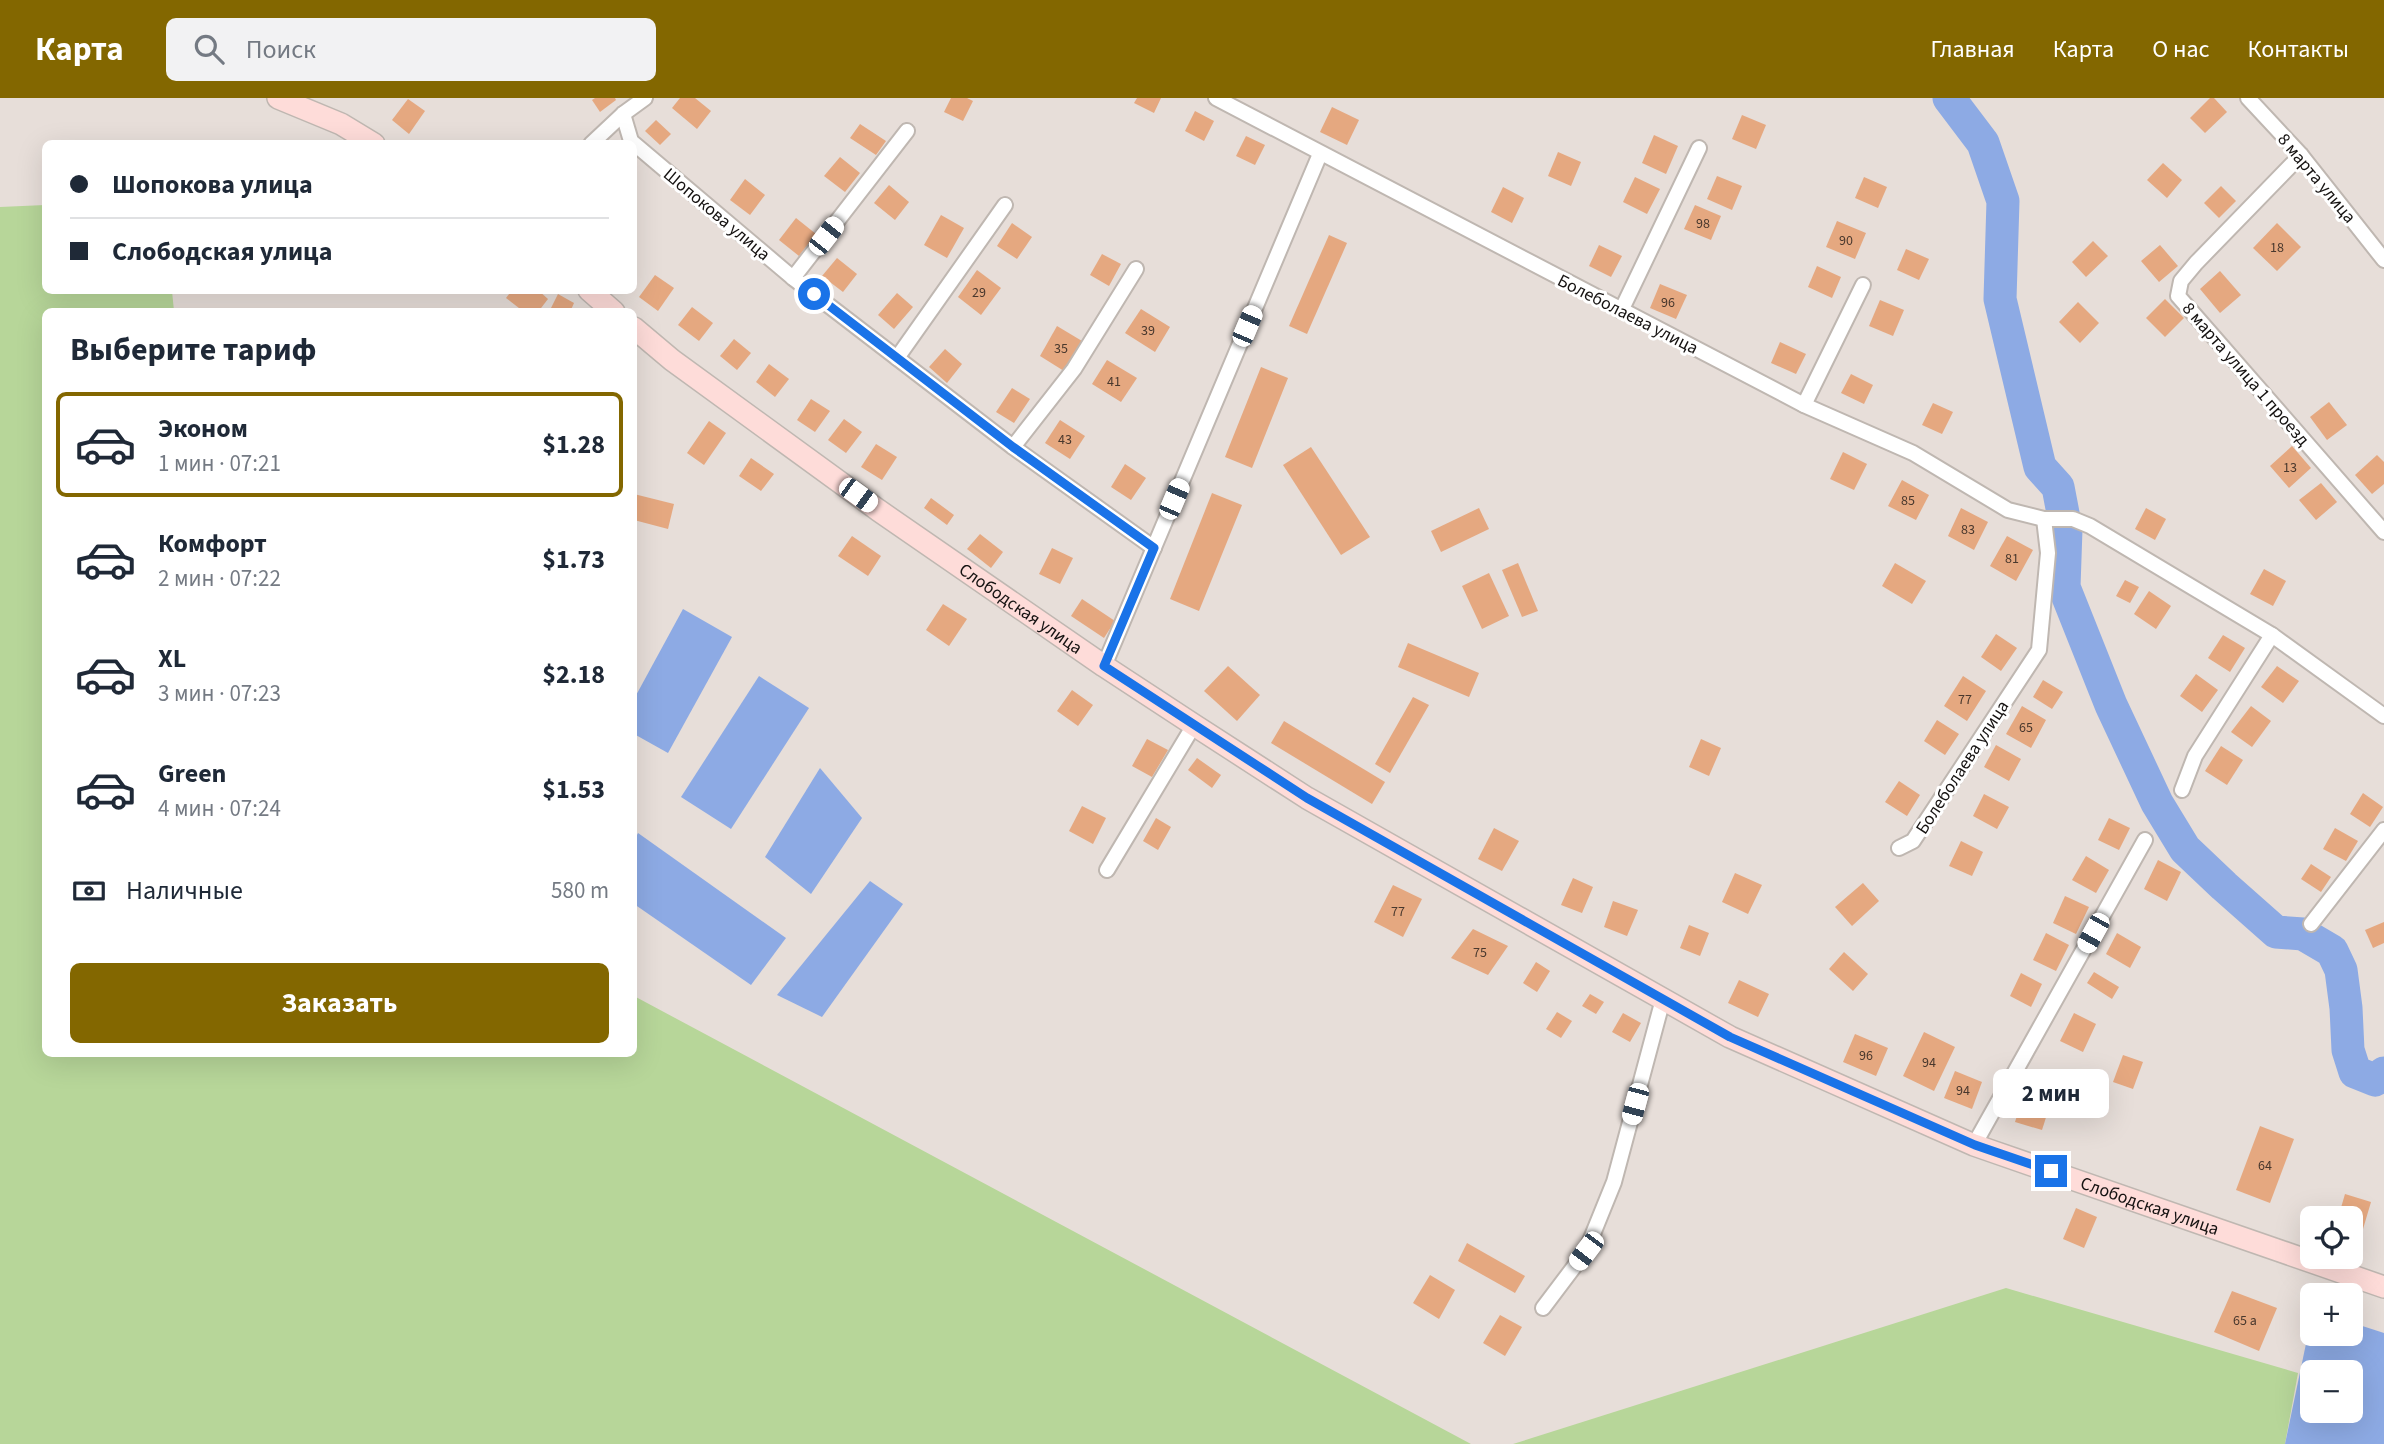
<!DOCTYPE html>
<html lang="ru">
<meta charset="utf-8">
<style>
body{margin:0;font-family:"Source Sans 3",sans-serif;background:#f2f2f3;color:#1f2937;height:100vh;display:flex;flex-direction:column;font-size:26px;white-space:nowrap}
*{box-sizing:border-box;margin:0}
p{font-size:23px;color:#747a83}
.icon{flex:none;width:38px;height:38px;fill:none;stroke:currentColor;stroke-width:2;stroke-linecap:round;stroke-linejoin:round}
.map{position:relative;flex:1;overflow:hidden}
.panel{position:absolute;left:42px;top:210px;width:595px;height:749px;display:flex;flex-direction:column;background:#fff;border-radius:10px;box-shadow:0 7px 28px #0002}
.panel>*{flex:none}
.guide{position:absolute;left:42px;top:42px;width:595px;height:154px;border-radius:10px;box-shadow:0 7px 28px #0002;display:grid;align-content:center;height:154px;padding:0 28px;background:#fff}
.fabs{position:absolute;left:2300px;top:1108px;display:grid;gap:14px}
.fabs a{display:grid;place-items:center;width:63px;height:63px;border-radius:10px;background:#fff;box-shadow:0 7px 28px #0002;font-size:35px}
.end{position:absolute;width:32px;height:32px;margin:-16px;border:9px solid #1a73e8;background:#fff;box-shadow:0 0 0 4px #fff}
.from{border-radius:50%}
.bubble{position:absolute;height:49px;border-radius:10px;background:#fff;box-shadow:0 7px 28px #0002;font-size:23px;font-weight:700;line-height:49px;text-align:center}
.car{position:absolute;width:21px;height:42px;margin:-21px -10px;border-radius:9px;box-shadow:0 0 5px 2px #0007;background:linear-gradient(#fff 24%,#345 0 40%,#fff 0 76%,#345 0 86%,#fff 0)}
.guide b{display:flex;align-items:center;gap:24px;height:66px;font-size:26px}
.guide b+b{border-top:2px solid #e0e1e3}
.guide i{width:18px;height:18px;background:#1f2937}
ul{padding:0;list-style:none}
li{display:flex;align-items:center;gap:21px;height:105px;margin:0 14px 10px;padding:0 14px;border:4px solid transparent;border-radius:10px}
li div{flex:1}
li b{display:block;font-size:26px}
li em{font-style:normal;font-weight:700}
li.selected{border-color:#836700}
li>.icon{width:63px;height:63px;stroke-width:1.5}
h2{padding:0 28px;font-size:32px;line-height:84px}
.pay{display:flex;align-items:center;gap:18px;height:77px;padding:0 28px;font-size:26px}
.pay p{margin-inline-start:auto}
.primary-button{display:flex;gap:14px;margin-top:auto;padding:14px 28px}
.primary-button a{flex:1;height:80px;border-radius:10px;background:#836700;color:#fff;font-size:28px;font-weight:700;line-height:80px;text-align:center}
header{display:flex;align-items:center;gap:42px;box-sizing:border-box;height:98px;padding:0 35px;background:#836700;color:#fff}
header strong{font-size:33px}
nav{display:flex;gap:38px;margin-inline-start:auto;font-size:24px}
.search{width:490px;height:63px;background:#f2f2f3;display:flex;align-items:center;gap:18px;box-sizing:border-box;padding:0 24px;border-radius:10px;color:#747a83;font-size:26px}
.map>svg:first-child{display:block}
.green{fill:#b7d699}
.water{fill:#8daae4;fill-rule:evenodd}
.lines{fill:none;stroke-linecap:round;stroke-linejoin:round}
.river{stroke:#8daae4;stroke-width:33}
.building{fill:#e5a880}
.street-casing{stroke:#bfb7b1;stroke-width:18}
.secondary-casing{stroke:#bfb7b1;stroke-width:24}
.street{stroke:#fff;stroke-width:14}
.secondary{stroke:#fedcd9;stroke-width:21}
.route{stroke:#1a73e8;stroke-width:9}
.labels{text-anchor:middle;stroke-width:6;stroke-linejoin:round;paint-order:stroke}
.number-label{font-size:14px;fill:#49382d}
.street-label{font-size:18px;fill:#151211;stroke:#fff}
</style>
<header>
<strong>Карта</strong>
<div class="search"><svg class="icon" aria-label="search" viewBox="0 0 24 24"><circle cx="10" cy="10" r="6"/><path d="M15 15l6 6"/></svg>Поиск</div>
<nav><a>Главная</a><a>Карта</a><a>О нас</a><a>Контакты</a></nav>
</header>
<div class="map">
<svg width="2384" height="1346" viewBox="0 0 2384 1346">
<rect width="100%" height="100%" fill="#e7ded9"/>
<g class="green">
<polygon points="45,107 46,192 172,193 174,213 46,214 46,956 634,956 634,898 1471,1346 0,1346 0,109"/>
<polygon points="2006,1190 2298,1275 2285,1346 1513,1346"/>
</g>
<g class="water">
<polygon points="683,511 732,539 668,655 634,636 634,601"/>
<polygon points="759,578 809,610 731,731 681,699"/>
<polygon points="820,670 862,720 811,796 765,759"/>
<polygon points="638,735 786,840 751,887 634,806 634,743"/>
<polygon points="870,783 903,806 822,919 777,897"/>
<path d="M2312 1217V1236H2350V1224L2384 1235V1346H2285ZM2350 1274V1312H2312V1274Z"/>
</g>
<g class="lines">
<polyline class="river" points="1949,0 1983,45 2003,103 2000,201 2040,369 2058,389 2066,431 2064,489 2111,607 2157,705 2185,751 2224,788 2276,834 2303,836 2332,853 2341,872 2346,910 2348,952 2355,974 2375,982 2384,975"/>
</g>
<g class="building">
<polygon points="595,0 615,0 616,2 600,14 592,2"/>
<polygon points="680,0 695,0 711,13 697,31 672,10"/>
<polygon points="951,0 967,0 973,3 963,23 944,14"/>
<polygon points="1137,0 1161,0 1154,15 1134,5"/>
<polygon points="2210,0 2214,0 2227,14 2205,35 2190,20"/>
<polygon points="408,1 425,13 409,36 392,22"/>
<polygon points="1332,9 1359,22 1347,47 1320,34"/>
<polygon points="1195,13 1214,23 1204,43 1185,33"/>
<polygon points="1742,17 1766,27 1756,51 1732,41"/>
<polygon points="656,22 671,36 660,47 645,33"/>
<polygon points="860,26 886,43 876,57 850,40"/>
<polygon points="1654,37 1678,48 1666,76 1642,65"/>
<polygon points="1246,38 1265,47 1255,67 1236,58"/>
<polygon points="1558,54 1581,64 1571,88 1548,78"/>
<polygon points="840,59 860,75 845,94 824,78"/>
<polygon points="2163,65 2182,82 2167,100 2147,82"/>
<polygon points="1717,78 1742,88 1732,112 1707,101"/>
<polygon points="1635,79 1660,91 1647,116 1623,104"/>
<polygon points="1864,79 1887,89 1878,110 1855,100"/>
<polygon points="745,81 765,97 750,117 730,102"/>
<polygon points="889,87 909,104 895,122 874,105"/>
<polygon points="2221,88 2236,103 2219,120 2204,105"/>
<polygon points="1503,89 1524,100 1512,125 1491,114"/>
<polygon points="1695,107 1721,118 1711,142 1684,131"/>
<polygon points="941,117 964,130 947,160 924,147"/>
<polygon points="796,120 816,136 799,158 779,142"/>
<polygon points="1837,123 1866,135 1855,161 1826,149"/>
<polygon points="1012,125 1032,139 1017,161 997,148"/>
<polygon points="2277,125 2301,149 2277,173 2253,150"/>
<polygon points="1329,137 1347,145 1307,236 1289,228"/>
<polygon points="2093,143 2108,158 2086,179 2072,164"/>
<polygon points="1599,147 1622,158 1611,179 1589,168"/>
<polygon points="2160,147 2178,168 2159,184 2141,163"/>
<polygon points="1906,151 1929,161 1919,182 1897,172"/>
<polygon points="1102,156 1121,166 1109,188 1090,177"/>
<polygon points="837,160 857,176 843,194 822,178"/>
<polygon points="1817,168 1841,179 1832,200 1808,189"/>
<polygon points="977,172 1001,190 981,217 958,199"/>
<polygon points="2220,173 2241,197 2220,215 2200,191"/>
<polygon points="655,177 674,190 658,213 639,199"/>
<polygon points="1660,186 1687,197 1676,221 1650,210"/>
<polygon points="512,192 538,192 548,201 538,214 524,214 506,200"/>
<polygon points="897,195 913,209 894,231 878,217"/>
<polygon points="558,196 574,205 570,214 549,214"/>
<polygon points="2165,201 2184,220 2165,239 2146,220"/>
<polygon points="1880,202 1904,212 1893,238 1869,228"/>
<polygon points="2078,204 2099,225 2080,245 2059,224"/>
<polygon points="692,209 713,225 699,243 678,227"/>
<polygon points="1141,211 1170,229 1155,254 1125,235"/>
<polygon points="1057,228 1082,243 1064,273 1040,258"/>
<polygon points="734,241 751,255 737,272 720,258"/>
<polygon points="1780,244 1806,256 1796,276 1771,265"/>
<polygon points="945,251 962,266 947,285 929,269"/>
<polygon points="1107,262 1137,280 1121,304 1092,286"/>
<polygon points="769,266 789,281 775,299 756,284"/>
<polygon points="1261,269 1288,280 1252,370 1225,359"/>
<polygon points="1851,276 1873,287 1864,306 1841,295"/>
<polygon points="1012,290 1030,301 1014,325 996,314"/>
<polygon points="811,301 830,313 815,334 797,322"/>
<polygon points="2329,304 2347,327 2327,342 2310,319"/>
<polygon points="1933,305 1953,314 1942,336 1922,327"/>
<polygon points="844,321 862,334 846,355 828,342"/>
<polygon points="1060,322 1085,338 1070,361 1045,345"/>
<polygon points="709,323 726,335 704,367 687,355"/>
<polygon points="876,346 897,359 882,382 861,369"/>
<polygon points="2292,348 2311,370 2289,390 2270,368"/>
<polygon points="1311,349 1370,439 1341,457 1283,367"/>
<polygon points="1843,354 1867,366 1854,392 1830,381"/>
<polygon points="2377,357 2384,364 2384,386 2372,396 2355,377"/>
<polygon points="751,360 774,376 761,393 739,378"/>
<polygon points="1125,366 1146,380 1131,402 1111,389"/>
<polygon points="1902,382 1929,397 1916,422 1888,408"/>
<polygon points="2321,385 2337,404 2316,422 2299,402"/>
<polygon points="1212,395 1242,407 1199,513 1170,501"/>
<polygon points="634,396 674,406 668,431 634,422"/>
<polygon points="931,400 954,417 947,427 924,410"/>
<polygon points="1479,410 1489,431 1441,454 1431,433"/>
<polygon points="1961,410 1988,424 1974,452 1948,438"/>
<polygon points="2146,410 2166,421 2155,442 2135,431"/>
<polygon points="980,436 1003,454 991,470 967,451"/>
<polygon points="852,438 881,458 868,478 838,458"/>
<polygon points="2007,438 2033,452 2016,483 1990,468"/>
<polygon points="1052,450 1073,460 1060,486 1039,476"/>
<polygon points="1518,465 1538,513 1522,519 1502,472"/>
<polygon points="1895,465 1926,483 1912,506 1882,488"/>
<polygon points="2264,471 2286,483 2273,508 2250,496"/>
<polygon points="1489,475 1509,518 1482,531 1462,488"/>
<polygon points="2125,482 2139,489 2130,505 2116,498"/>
<polygon points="2149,493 2171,508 2156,531 2134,516"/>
<polygon points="1082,501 1115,523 1104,540 1071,518"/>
<polygon points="943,506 967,521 949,548 926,532"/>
<polygon points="1996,536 2017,550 2001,573 1981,559"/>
<polygon points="2223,537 2245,550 2230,574 2208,560"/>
<polygon points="1408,545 1479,575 1469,599 1398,569"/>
<polygon points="1228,568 1260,597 1237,623 1204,593"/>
<polygon points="2277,568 2299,583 2283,605 2261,589"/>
<polygon points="2196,576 2218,592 2202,614 2180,598"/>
<polygon points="1963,578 1986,593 1967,623 1944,608"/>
<polygon points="2043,582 2063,594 2052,611 2033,599"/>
<polygon points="1072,592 1093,607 1078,628 1057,613"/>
<polygon points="1413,599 1429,607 1390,675 1375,666"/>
<polygon points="2022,608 2046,622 2031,650 2006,636"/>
<polygon points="2251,608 2271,623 2252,649 2231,634"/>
<polygon points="1937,622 1959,636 1945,657 1924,643"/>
<polygon points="1284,623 1385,684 1372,706 1271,645"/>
<polygon points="1147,641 1168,652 1152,679 1132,668"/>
<polygon points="1701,641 1721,650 1709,678 1689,669"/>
<polygon points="1996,647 2021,661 2009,683 1984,669"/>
<polygon points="2221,648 2243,662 2227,687 2205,673"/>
<polygon points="1197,660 1221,677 1212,690 1188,672"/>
<polygon points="1899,683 1920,697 1907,718 1885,704"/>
<polygon points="2363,695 2383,709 2370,729 2350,716"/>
<polygon points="1984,696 2009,709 1997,731 1973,718"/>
<polygon points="1082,708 1106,720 1093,746 1069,733"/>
<polygon points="1156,720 1171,729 1158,752 1143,743"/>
<polygon points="2109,720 2130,730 2119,752 2098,742"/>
<polygon points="1494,730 1519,743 1502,773 1478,761"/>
<polygon points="2335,730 2358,743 2346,763 2323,751"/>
<polygon points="1961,743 1983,754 1972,778 1949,768"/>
<polygon points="2086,758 2109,772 2096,795 2072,782"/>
<polygon points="2158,762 2181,774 2167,803 2144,791"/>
<polygon points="2311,766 2331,779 2321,794 2301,781"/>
<polygon points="1735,775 1762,787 1748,816 1722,804"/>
<polygon points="1573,780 1593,789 1582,815 1561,807"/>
<polygon points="1863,785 1879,803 1852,828 1835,809"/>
<polygon points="1393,787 1422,801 1403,839 1374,824"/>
<polygon points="2065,798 2089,809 2076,836 2053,825"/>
<polygon points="1613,803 1638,812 1627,838 1604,829"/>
<polygon points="2384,824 2384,845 2373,850 2365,832"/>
<polygon points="1689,827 1709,835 1700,858 1680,850"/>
<polygon points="1473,831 1508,848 1488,877 1451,860"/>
<polygon points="2046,835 2069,847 2056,873 2033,862"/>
<polygon points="2117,835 2141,849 2130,870 2106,856"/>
<polygon points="1844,854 1868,876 1853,893 1829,871"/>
<polygon points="1536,864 1550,873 1537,894 1523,885"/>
<polygon points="2094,874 2119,889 2112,901 2087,885"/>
<polygon points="2021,875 2042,886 2031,909 2010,898"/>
<polygon points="1739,882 1769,896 1758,919 1728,905"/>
<polygon points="1590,896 1604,904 1596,916 1582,908"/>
<polygon points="1557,914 1572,923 1561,940 1546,931"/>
<polygon points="1623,915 1641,925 1630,944 1612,934"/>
<polygon points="2074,915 2096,926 2083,954 2060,943"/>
<polygon points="1924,934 1955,949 1934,993 1903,978"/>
<polygon points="1855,936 1888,950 1876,978 1843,964"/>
<polygon points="2123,957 2143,964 2133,991 2113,984"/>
<polygon points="2059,971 2079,980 2071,1001 2050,993"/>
<polygon points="1955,973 1982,984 1972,1011 1944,1000"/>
<polygon points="2023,999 2050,1007 2042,1032 2015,1024"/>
<polygon points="2260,1028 2294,1041 2270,1105 2236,1092"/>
<polygon points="2345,1096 2371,1104 2363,1131 2350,1128 2350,1120 2338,1120"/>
<polygon points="2076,1110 2097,1119 2084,1150 2063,1141"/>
<polygon points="1467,1145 1525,1178 1515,1195 1458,1163"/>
<polygon points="1430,1177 1455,1192 1439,1221 1413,1205"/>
<polygon points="2232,1193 2277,1210 2259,1253 2214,1234"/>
<polygon points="1500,1217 1522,1229 1505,1258 1483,1245"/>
</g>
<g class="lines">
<defs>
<g id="street">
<polyline points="1216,0 1804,307 1913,355 2008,412 2044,421 2073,421 2090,428 2272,537 2384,618"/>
<polyline points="2248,0 2301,57 2384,162"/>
<polyline points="623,16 631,43 793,180 1013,349 1154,450"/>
<polyline points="591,46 623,16 645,0"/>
<polyline points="2301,57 2196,165 2181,183 2178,198 2384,434"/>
<polyline points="793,180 907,33"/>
<polyline points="1621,213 1699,50"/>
<polyline points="897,260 1005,107"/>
<polyline points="1804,307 1863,187"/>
<polyline points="1013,349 1074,271 1136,171"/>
<polyline points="1104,568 1320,56"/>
<polyline points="2182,692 2195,658 2272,537"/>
<polyline points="1899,750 1913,743 2039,552 2048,455 2044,421"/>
<polyline points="1107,772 1194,627"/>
<polyline points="2311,826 2384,732"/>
<polyline points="1974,1047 2145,742"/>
<polyline points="1543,1210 1586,1153 1614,1084 1663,901"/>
</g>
<g id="secondary">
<polyline points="278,0 341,26 374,46"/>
<polyline points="589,192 614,214"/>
<path id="s1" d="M634 230 672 262 878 412 1104 568 1194 627 1307 700 1730 939 1974 1047 2384 1189"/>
</g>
</defs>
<use href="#street" class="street-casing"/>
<use href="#secondary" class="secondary-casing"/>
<use href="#street" class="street"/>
<use href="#secondary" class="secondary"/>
</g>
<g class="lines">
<polyline class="route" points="814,196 1013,349 1154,450 1104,568 1307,700 1730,939 1975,1047 2051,1073"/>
</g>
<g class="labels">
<g class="number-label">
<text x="1703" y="130">98</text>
<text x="1846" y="147">90</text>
<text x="2277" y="154">18</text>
<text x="979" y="199">29</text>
<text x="1668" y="209">96</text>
<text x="1148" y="237">39</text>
<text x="1061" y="255">35</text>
<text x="1114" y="288">41</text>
<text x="1065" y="346">43</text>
<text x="2290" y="374">13</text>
<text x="1908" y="407">85</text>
<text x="1968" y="436">83</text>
<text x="2012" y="465">81</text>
<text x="1965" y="606">77</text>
<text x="2026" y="634">65</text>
<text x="1398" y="818">77</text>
<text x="1480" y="859">75</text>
<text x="1866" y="962">96</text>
<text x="1929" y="969">94</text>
<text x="1963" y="997">94</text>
<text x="2265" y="1072">64</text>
<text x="2245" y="1227">65 а</text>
</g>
<g class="street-label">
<text transform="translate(2317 80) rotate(50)" y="6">8 марта улица</text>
<text transform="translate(717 116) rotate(40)" y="6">Шопокова улица</text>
<text transform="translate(1628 216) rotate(27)" y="6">Болеболаева улица</text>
<text transform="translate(2246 276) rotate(49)" y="6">8 марта улица 1 проезд</text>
<text dy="6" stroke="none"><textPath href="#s1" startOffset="478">Слободская улица</textPath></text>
<text transform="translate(1962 669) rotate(-57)" y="6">Болеболаева улица</text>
<text dy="6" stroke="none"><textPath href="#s1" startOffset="1760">Слободская улица</textPath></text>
</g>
</g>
</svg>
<div class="fabs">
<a><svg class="icon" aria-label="locate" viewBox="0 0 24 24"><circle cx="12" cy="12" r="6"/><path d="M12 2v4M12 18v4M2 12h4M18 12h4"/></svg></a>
<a>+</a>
<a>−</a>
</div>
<i class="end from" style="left:814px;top:196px"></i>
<i class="end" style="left:2051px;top:1073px"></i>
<div class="bubble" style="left:1993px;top:971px;width:116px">2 мин</div>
<i class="car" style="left:826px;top:138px;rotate:38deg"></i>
<i class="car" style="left:1247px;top:228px;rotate:23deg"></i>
<i class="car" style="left:858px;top:397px;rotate:126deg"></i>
<i class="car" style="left:1174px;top:401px;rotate:23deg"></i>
<i class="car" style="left:2093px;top:835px;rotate:209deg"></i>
<i class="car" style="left:1635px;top:1006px;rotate:195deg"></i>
<i class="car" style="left:1586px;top:1153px;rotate:217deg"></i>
<div class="guide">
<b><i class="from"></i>Шопокова улица</b>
<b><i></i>Слободская улица</b>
</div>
<section class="panel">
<h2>Выберите тариф</h2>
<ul>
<li class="selected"><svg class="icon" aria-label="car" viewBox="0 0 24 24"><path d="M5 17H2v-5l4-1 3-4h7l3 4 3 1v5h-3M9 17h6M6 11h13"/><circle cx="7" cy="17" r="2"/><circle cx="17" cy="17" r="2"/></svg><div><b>Эконом</b><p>1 мин · 07:21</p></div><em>$1.28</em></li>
<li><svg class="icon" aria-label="car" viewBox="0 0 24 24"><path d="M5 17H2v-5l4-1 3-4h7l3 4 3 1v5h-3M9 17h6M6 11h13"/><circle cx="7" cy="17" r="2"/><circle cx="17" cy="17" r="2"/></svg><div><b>Комфорт</b><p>2 мин · 07:22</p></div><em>$1.73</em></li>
<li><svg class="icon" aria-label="car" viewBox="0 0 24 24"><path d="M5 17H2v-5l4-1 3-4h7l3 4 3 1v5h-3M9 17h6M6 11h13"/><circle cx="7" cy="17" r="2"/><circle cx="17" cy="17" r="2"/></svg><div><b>XL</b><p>3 мин · 07:23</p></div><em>$2.18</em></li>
<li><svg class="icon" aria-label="car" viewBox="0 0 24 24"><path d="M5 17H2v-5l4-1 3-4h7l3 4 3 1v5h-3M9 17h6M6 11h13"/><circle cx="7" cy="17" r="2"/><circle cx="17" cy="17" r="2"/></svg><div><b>Green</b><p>4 мин · 07:24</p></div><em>$1.53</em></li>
</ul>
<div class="pay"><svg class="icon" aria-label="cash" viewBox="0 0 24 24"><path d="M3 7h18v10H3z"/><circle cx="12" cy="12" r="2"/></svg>Наличные<p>580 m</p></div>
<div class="primary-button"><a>Заказать</a></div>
</section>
</div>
